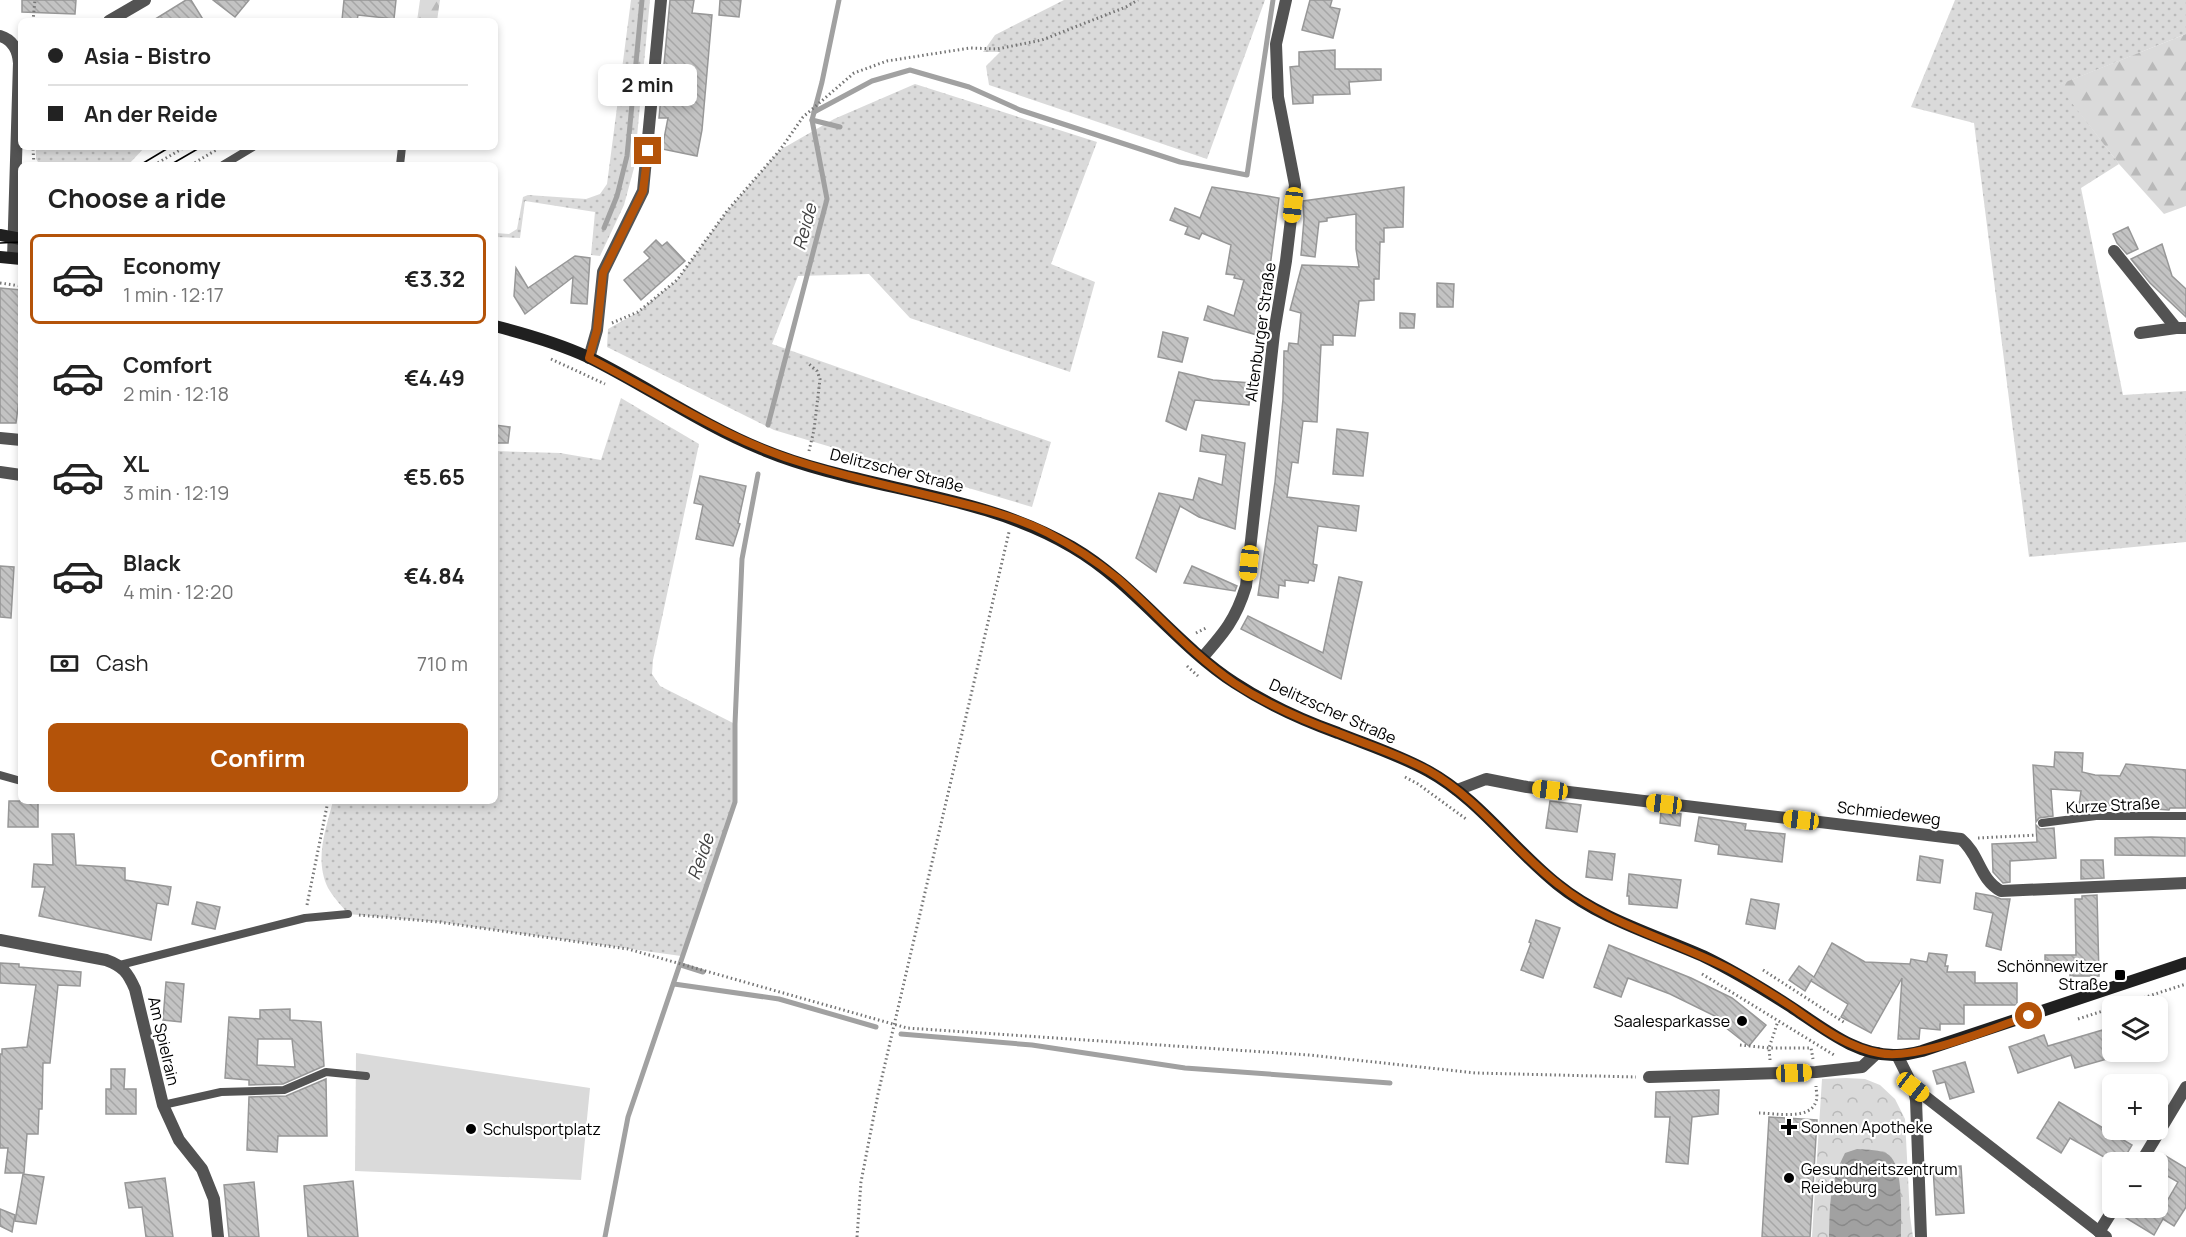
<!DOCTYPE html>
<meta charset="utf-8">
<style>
body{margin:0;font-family:Manrope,sans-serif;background:#f2f2f2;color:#222;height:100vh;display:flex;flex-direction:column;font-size:22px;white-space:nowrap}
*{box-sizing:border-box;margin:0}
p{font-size:20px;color:#767676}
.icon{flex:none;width:33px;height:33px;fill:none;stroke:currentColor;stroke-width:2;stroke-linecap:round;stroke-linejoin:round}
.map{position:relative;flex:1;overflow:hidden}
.details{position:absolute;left:18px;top:162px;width:480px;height:642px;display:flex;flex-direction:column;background:#fff;border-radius:9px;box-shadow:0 3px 9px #0003}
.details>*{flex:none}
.hud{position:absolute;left:18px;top:18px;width:480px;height:132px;border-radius:9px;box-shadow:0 3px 9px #0003;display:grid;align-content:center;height:132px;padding:0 30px;background:#fff}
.buttons{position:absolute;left:2102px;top:996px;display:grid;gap:12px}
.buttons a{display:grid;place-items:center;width:66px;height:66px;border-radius:9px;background:#fff;box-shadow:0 3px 9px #0003;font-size:30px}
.end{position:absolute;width:27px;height:27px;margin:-14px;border:8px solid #b45309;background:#fff;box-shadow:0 0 0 3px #fff}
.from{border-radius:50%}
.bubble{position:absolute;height:42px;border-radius:9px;background:#fff;box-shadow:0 3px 9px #0003;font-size:20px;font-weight:700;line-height:42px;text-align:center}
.car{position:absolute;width:18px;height:36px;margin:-18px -9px;border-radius:8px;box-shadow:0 0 4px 2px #0007;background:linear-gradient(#f5c518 24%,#345 0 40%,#f5c518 0 76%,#345 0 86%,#f5c518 0)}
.hud b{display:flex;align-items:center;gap:21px;height:57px;font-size:22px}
.hud b+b{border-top:2px solid #e0e0e0}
.hud i{width:15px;height:15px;background:#222}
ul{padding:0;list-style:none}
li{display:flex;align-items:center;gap:18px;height:90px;margin:0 12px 9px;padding:0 18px;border:3px solid transparent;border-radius:9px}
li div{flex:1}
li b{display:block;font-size:22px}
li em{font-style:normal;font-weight:700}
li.active{border-color:#b45309}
li>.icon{width:54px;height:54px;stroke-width:1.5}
h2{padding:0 30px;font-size:27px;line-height:72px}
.pay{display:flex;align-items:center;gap:15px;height:66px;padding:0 30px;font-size:22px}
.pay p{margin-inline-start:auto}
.button{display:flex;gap:12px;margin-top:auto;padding:12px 30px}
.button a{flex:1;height:69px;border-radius:9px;background:#b45309;color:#fff;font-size:24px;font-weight:700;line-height:69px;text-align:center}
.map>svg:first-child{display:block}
.grass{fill:url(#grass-dots)}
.forest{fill:url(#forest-firs)}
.park{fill:url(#park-crowns)}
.pitch{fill:#dadada}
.water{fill:url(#water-waves)}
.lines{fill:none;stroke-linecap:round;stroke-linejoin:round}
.stream{stroke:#a1a1a1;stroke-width:5}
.building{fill:url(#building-back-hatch);stroke:#979797;stroke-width:1.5;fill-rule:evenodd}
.path{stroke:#757575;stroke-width:3;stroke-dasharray:1.5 3;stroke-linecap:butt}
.service{stroke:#535353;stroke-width:8}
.minor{stroke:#535353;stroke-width:12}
.secondary{stroke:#202020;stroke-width:12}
.tram{stroke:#000;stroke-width:1.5}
.route{stroke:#b45309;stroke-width:8}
.poi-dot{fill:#000;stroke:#fff;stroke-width:2}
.labels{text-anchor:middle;stroke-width:4.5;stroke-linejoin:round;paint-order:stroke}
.street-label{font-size:16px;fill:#000;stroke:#fff}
.poi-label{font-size:16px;fill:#000;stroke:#fff;text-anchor:start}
.water-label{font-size:18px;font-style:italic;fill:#424242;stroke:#fff}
</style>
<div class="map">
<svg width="2186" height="1237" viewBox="0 0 2186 1237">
<defs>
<pattern id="grass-dots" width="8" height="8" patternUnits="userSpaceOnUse" patternTransform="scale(1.5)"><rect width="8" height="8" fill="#dadada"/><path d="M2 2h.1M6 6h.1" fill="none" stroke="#b9b9b9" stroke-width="1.8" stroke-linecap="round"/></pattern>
<pattern id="forest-firs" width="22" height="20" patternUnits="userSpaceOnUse" patternTransform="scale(1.5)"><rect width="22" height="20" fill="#dadada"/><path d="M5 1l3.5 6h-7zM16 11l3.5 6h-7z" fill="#b9b9b9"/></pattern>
<pattern id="park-crowns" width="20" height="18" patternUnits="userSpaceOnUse" patternTransform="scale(1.5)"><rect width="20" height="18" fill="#dadada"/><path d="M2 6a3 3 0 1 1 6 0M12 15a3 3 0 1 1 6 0" fill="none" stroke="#b9b9b9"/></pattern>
<pattern id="water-waves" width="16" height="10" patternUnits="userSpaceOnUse" patternTransform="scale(1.5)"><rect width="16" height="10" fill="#a1a1a1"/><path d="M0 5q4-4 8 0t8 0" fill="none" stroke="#898989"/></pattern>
<pattern id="building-back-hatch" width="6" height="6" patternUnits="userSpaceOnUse" patternTransform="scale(1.5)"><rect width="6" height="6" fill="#c3c3c3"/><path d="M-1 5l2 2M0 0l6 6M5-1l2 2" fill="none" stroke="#a6a6a6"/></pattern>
</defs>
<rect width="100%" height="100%" fill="#fff"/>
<g class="grass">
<polygon points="631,0 650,0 634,168 624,205 600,256 591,255 595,212 525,201 520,238 495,237 495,233 509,234 517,229 523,197 528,195 586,199 600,194 607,184"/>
<polygon points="1064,0 1265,0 1207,159 989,85 986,66 1000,52 983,52 995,35"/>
<polygon points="1955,0 2186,0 2186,34 2059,85 2119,164 2081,188 2123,395 2186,391 2186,542 2029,557 1974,123 1911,107"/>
<polygon points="915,84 1097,142 1051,264 1095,282 1070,372 910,318 869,274 798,276 772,344 1051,442 1032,507 774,430 607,347 608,329 638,312 677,280 727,211 780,150 834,119"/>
<polygon points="36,147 145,147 128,165 40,165 36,159"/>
<path d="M621 398 699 444 653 660 652 674 660 686 735 724V802L681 956 439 922 348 914C342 906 333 897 328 888 314 859 326 829 333 801H495V451L560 453 601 460Z"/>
</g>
<g class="forest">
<polygon points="420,0 440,0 437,21 417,21"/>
<polygon points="2186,34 2186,206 2164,214 2119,164 2058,85"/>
</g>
<polygon class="park" points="1846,1078 1865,1079 1880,1085 1895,1099 1905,1119 1910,1216 1913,1237 1812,1237 1822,1079"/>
<polygon class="pitch" points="356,1053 590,1088 581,1180 355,1171"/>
<path class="water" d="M1857 1149C1867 1150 1881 1149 1889 1155 1904 1167 1901 1218 1901 1237H1829C1830 1204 1829 1184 1845 1153Z"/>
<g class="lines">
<g class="stream">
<polyline points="814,112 872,81 910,70 969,87 1020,110 1180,162 1247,175 1273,0"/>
<polyline points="812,120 840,127"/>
<polyline points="604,228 617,196 627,156 642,0"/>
<polyline points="768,425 827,199 812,120 822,82 839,0"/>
<polyline points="681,965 703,972"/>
<polyline points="674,984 779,999 876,1027"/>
<polyline points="901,1034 1032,1045 1185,1068 1390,1083"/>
<polyline points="605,1237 628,1117 735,802 735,724 742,559 758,474"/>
</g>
</g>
<g class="building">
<polygon points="22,0 76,0 75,14 22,12"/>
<polygon points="186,0 191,0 204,21 152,21"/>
<polygon points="213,0 249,0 235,17"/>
<polygon points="344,0 396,0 394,19 358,15 357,21 342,20"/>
<polygon points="670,0 694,0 692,13 712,15 702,130 697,156 662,149 668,118 659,118"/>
<polygon points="720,0 741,0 739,17 719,15"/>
<polygon points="1310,0 1332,0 1330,7 1340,9 1333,38 1302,30"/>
<polygon points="1335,50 1335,69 1381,69 1381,80 1349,82 1350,94 1313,95 1313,103 1293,104 1290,67 1299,66 1299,52"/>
<polygon points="1212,187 1279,198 1270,267 1257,324 1260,325 1257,335 1204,320 1208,306 1234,316 1244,280 1234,278 1235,275 1226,274 1231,245 1202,233 1199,239 1185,234 1188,227 1170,220 1175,208 1200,218"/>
<polygon points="1404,187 1403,227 1384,228 1384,242 1380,242 1379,279 1374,279 1374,300 1359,301 1355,336 1333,335 1333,345 1321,345 1317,422 1303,421 1298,463 1292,462 1287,497 1359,506 1356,531 1318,526 1313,564 1317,565 1314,581 1309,580 1308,583 1285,580 1285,586 1279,585 1278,598 1258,595 1275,482 1283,399 1284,351 1288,351 1289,343 1298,344 1301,313 1290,310 1302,265 1359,267 1356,249 1356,214 1327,218 1327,221 1319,222 1315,257 1301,255 1304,219 1303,201"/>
<polygon points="2128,227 2138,249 2127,254 2117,243 2113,234"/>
<polygon points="656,240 662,246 667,242 685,261 641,300 624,280 650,258 644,252"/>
<polygon points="2162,244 2172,276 2186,289 2186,317 2150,283 2131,259"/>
<polygon points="575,256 590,258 587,304 571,303 573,277 525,314 514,296 516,268 528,288"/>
<polygon points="1437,283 1454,284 1453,307 1437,307"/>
<polygon points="0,288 21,290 21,385 16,423 0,423"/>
<polygon points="1400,313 1415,314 1414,328 1400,328"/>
<polygon points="1163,332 1188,338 1182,362 1158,357"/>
<polygon points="1179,372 1213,380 1251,383 1249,405 1195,400 1186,430 1166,421"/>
<polygon points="495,425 510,427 508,443 495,443"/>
<polygon points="1337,429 1368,433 1363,476 1333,474"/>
<polygon points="1202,435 1245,443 1235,529 1199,517 1180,506 1156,572 1136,558 1159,493 1193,500 1199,478 1222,485 1226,455 1200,451"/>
<polygon points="700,476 746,486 738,523 740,524 733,546 696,539 703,505 694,503"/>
<polygon points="0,566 14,567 11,618 0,617"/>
<polygon points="1192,566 1237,586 1235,591 1184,583"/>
<polygon points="1339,577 1362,582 1341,679 1241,629 1248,616 1323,653"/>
<polygon points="2055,752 2083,753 2082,772 2095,775 2120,776 2126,764 2186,770 2186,808 2170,808 2169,810 2140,808 2140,810 2134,810 2118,808 2078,812 2081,791 2051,789 2053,816 2039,818 2036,822 2033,765 2054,767"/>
<polygon points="9,801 38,801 38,827 8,827"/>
<polygon points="1550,801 1581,805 1577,832 1546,828"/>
<polygon points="1661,811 1681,814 1680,826 1660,823"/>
<polygon points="1699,817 1746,824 1745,830 1785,834 1782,862 1718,854 1719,845 1695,841"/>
<polygon points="2036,825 2040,829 2054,828 2056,858 2010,861 2010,882 2003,883 1993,872 1992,844 2037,842"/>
<polygon points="52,834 74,834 76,865 125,868 125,880 171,887 168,905 157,903 151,940 39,916 45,887 32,887 34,864 53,865"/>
<polygon points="2151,837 2185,838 2185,856 2115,855 2115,838"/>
<polygon points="1589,851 1615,854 1612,880 1586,877"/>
<polygon points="1920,856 1943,860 1940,883 1917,880"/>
<polygon points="2081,860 2103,860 2104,878 2081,879"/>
<polygon points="1629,874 1681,880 1677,908 1629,904 1629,896 1627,896"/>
<polygon points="1976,893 1993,896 2001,899 2010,899 2001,950 1986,946 1993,913 1974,909"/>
<polygon points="2097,895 2099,976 2070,976 2071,966 2045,960 2045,955 2076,955 2075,899 2082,899 2082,896"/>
<polygon points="1751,899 1779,904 1775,929 1746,924"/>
<polygon points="197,902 220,907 215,929 192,924"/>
<polygon points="1536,920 1560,928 1543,978 1521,970 1531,943 1529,942"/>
<polygon points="1832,943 1865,962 1910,964 1911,959 1927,962 1929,953 1947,955 1945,966 1948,966 1947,972 1975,972 1975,983 2017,983 2017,1005 1964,1005 1964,1024 1940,1024 1940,1030 1920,1028 1919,1039 1898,1039 1902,978 1871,1033 1841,1017 1848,1004 1811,981 1812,979 1805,991 1789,980 1799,966 1814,977"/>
<polygon points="1609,945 1691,978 1732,998 1766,1025 1749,1046 1725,1027 1727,1022 1670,994 1628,978 1621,997 1594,987"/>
<polygon points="0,963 19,964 19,967 81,972 80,986 58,985 50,1063 43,1063 42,1109 39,1109 38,1134 27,1134 24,1173 5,1173 8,1148 0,1148 0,1054 2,1054 2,1049 27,1047 36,985 0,983"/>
<polygon points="166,982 184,984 181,1022 163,1020"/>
<path d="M290 1009V1020L321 1022 324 1066 283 1084 249 1085V1080L225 1078 229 1017 260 1019V1010ZM258 1039H292L295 1067 257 1065Z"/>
<polygon points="2106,1029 2114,1057 2075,1068 2071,1055 2018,1073 2009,1047 2044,1035 2048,1046"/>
<polygon points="1965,1062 1974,1092 1950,1099 1945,1082 1937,1084 1933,1071"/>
<polygon points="111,1069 125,1069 124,1089 136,1089 136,1114 106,1114 106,1089 111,1089"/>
<polygon points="326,1079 327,1136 278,1136 277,1152 247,1150 249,1097 286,1096"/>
<polygon points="1719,1090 1718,1114 1692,1117 1688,1164 1666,1162 1670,1117 1655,1117 1656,1092"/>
<polygon points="2059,1102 2132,1145 2122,1162 2113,1162 2070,1138 2061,1153 2037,1138"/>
<polygon points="1769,1117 1817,1120 1810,1237 1762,1237"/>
<polygon points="2164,1155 2186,1168 2186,1207 2174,1226 2163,1219 2154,1235 2126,1218 2132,1208 2163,1208 2178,1182 2157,1170 2157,1166"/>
<polygon points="1961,1166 1964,1213 1936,1215 1933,1168"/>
<polygon points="23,1174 44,1177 36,1224 15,1221"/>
<polygon points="165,1178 173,1237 146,1237 142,1207 129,1208 125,1183"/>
<polygon points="353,1181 358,1237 308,1237 304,1186"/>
<polygon points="254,1182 259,1237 229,1237 224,1185"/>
<polygon points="0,1209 15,1215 12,1232 0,1226"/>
</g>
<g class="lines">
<g class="path">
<polyline points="33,21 35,0"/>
<polyline points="33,149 34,165"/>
<polyline points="154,165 185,147"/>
<polyline points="191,165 221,147"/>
<polyline points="0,283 21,286"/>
<polyline points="612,323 638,312 677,280 727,211 780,150 803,117 854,73 887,61 970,48 997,49 1042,40 1126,7 1138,0"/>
<polyline points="551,359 605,384"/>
<polyline points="809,451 814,430 820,379 817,371 809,364"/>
<polyline points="1196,633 1208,627"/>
<polyline points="1187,666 1198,676"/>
<polyline points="1405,777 1418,784 1466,819"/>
<polyline points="1978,838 2037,835"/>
<polyline points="307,905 328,801"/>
<polyline points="359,915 439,922 628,949 907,1028 1309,1055 1476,1073 1636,1077"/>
<polyline points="1763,970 1845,1023"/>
<polyline points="1702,974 1834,1055"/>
<polyline points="2118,1006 2186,984"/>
<polyline points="2078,1019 2112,1008"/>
<polyline points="1740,1045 1769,1048 1811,1048 1813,1059"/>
<polyline points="1770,1060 1769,1048 1778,1021"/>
<path d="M1759 1113C1774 1113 1811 1121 1816 1101 1818 1097 1816 1090 1816 1086"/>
<polyline points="857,1237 861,1182 878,1094 1009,532"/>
</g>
<g class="service">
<polyline points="223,165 253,147"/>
<polyline points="400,165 402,147"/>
<polyline points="0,775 21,781"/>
<polyline points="2042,823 2096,816 2186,816"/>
<polyline points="120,965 305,918 348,914"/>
<polyline points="163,1105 221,1092 284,1090 326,1072 366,1076"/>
</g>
<g class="minor">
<polyline points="109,21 145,0"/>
<path d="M0 36C13 40 18 50 19 63L13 258"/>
<polyline points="2114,251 2176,328 2186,328"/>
<polyline points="2140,333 2176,328"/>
<polyline points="589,358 597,330 603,272 643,191 661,0"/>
<polyline points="0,438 21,440"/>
<polyline points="0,472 21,475"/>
<path d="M1202 658C1224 633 1236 619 1246 586L1274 333 1286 261 1295 185 1278 97 1276 44 1286 0"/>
<path d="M1457 790 1486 779 1527 787 1961 839C1980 855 1979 879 2001 891L2186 883"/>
<path d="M0 940 106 960C123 966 128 973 135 989L163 1105 179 1140 202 1169 214 1199 218 1237"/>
<polyline points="1897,1055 1913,1087 1916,1100 1921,1237"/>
<polyline points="1649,1077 1816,1072 1862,1067 1877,1053"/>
<polyline points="1913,1087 2106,1237"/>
<polyline points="2141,1162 2186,1087"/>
<polyline points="2099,1232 2114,1208"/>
</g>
<g class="secondary">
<polyline points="0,235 21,239"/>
<polyline points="0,257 21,259"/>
<path d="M495 326C526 334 558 343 588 357 647 386 700 424 761 449 862 491 977 491 1072 547 1134 583 1175 644 1235 683 1267 704 1302 720 1338 733 1368 745 1399 755 1428 771 1479 799 1512 848 1557 884 1600 919 1653 934 1703 956 1732 970 1760 987 1788 1005 1821 1026 1856 1057 1897 1055 1905 1055 1914 1053 1922 1051L2186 963"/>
</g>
<g class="tram">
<polyline points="140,165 170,147"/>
<polyline points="170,165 201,147"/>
<polyline points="0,243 21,242"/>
</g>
</g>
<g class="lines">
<path class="route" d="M648 151 643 191 603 273 597 330 589 358C660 394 726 440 803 463 850 478 899 488 947 500 981 508 1017 517 1048 533 1073 546 1096 561 1117 578 1156 612 1191 654 1234 683 1266 704 1302 720 1338 733 1368 745 1400 755 1429 771 1480 800 1513 850 1559 885 1609 925 1672 940 1729 969 1750 980 1772 994 1792 1007 1819 1026 1846 1047 1879 1053 1917 1061 1991 1028 2029 1016"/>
</g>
<g class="poi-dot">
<rect x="2114" y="969" width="12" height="12" rx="3"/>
<circle cx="1742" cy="1021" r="6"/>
<path d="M1786 1118h6v6h6v6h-6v6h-6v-6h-6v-6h6z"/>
<circle cx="471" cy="1129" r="6"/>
<circle cx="1789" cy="1178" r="6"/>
</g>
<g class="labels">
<g class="street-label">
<text transform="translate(1260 332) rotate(-82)" y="6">Altenburger Straße</text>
<text transform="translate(897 470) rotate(14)" y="6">Delitzscher Straße</text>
<text transform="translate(1333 711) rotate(24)" y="6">Delitzscher Straße</text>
<text transform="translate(2113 805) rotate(-3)" y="6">Kurze Straße</text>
<text transform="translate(1889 813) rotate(7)" y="6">Schmiedeweg</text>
<text transform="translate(164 1041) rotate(77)" y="6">Am Spielrain</text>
</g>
<g class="poi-label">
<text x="2108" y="972" text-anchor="end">Schönnewitzer<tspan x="2108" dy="18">Straße</tspan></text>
<text x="1730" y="1027" text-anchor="end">Saalesparkasse</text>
<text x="1801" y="1133">Sonnen Apotheke</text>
<text x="483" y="1135">Schulsportplatz</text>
<text x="1801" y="1175">Gesundheitszentrum<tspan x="1801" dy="18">Reideburg</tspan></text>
</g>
<g class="water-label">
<text transform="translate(805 227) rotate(-75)" y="6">Reide</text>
<text transform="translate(701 857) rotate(-71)" y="6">Reide</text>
</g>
</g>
</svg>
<div class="buttons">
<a><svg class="icon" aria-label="layers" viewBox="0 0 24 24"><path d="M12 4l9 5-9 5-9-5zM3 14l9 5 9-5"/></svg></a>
<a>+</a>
<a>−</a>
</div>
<i class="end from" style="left:2029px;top:1016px"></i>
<i class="end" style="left:648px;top:151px"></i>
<div class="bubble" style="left:598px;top:64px;width:99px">2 min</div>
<i class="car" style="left:1293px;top:205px;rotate:187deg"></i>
<i class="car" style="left:1249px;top:563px;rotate:186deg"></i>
<i class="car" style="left:1550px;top:790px;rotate:277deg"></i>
<i class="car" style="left:1664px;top:804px;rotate:277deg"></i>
<i class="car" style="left:1801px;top:820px;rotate:277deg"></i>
<i class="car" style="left:1794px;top:1073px;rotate:88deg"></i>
<i class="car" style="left:1913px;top:1087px;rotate:128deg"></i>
<div class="hud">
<b><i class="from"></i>Asia - Bistro</b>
<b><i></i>An der Reide</b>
</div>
<section class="details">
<h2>Choose a ride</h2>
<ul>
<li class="active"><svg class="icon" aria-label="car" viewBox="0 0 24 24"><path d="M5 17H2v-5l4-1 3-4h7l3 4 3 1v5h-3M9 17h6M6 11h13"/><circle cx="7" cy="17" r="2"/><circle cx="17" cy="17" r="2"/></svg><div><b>Economy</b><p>1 min · 12:17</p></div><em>€3.32</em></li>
<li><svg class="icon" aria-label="car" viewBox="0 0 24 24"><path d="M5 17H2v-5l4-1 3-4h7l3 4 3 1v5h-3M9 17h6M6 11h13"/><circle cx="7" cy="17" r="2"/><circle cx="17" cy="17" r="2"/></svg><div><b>Comfort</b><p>2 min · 12:18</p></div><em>€4.49</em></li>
<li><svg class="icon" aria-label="car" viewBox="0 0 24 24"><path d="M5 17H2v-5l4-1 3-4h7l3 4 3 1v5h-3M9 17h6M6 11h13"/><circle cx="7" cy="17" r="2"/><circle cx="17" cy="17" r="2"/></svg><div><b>XL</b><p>3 min · 12:19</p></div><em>€5.65</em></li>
<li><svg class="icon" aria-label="car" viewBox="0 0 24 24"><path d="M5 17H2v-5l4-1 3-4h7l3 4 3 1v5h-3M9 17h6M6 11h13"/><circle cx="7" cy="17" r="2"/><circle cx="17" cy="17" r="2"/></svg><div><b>Black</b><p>4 min · 12:20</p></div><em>€4.84</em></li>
</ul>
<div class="pay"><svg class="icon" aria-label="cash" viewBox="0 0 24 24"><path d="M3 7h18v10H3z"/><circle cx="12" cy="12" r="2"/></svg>Cash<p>710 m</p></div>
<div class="button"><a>Confirm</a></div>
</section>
</div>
